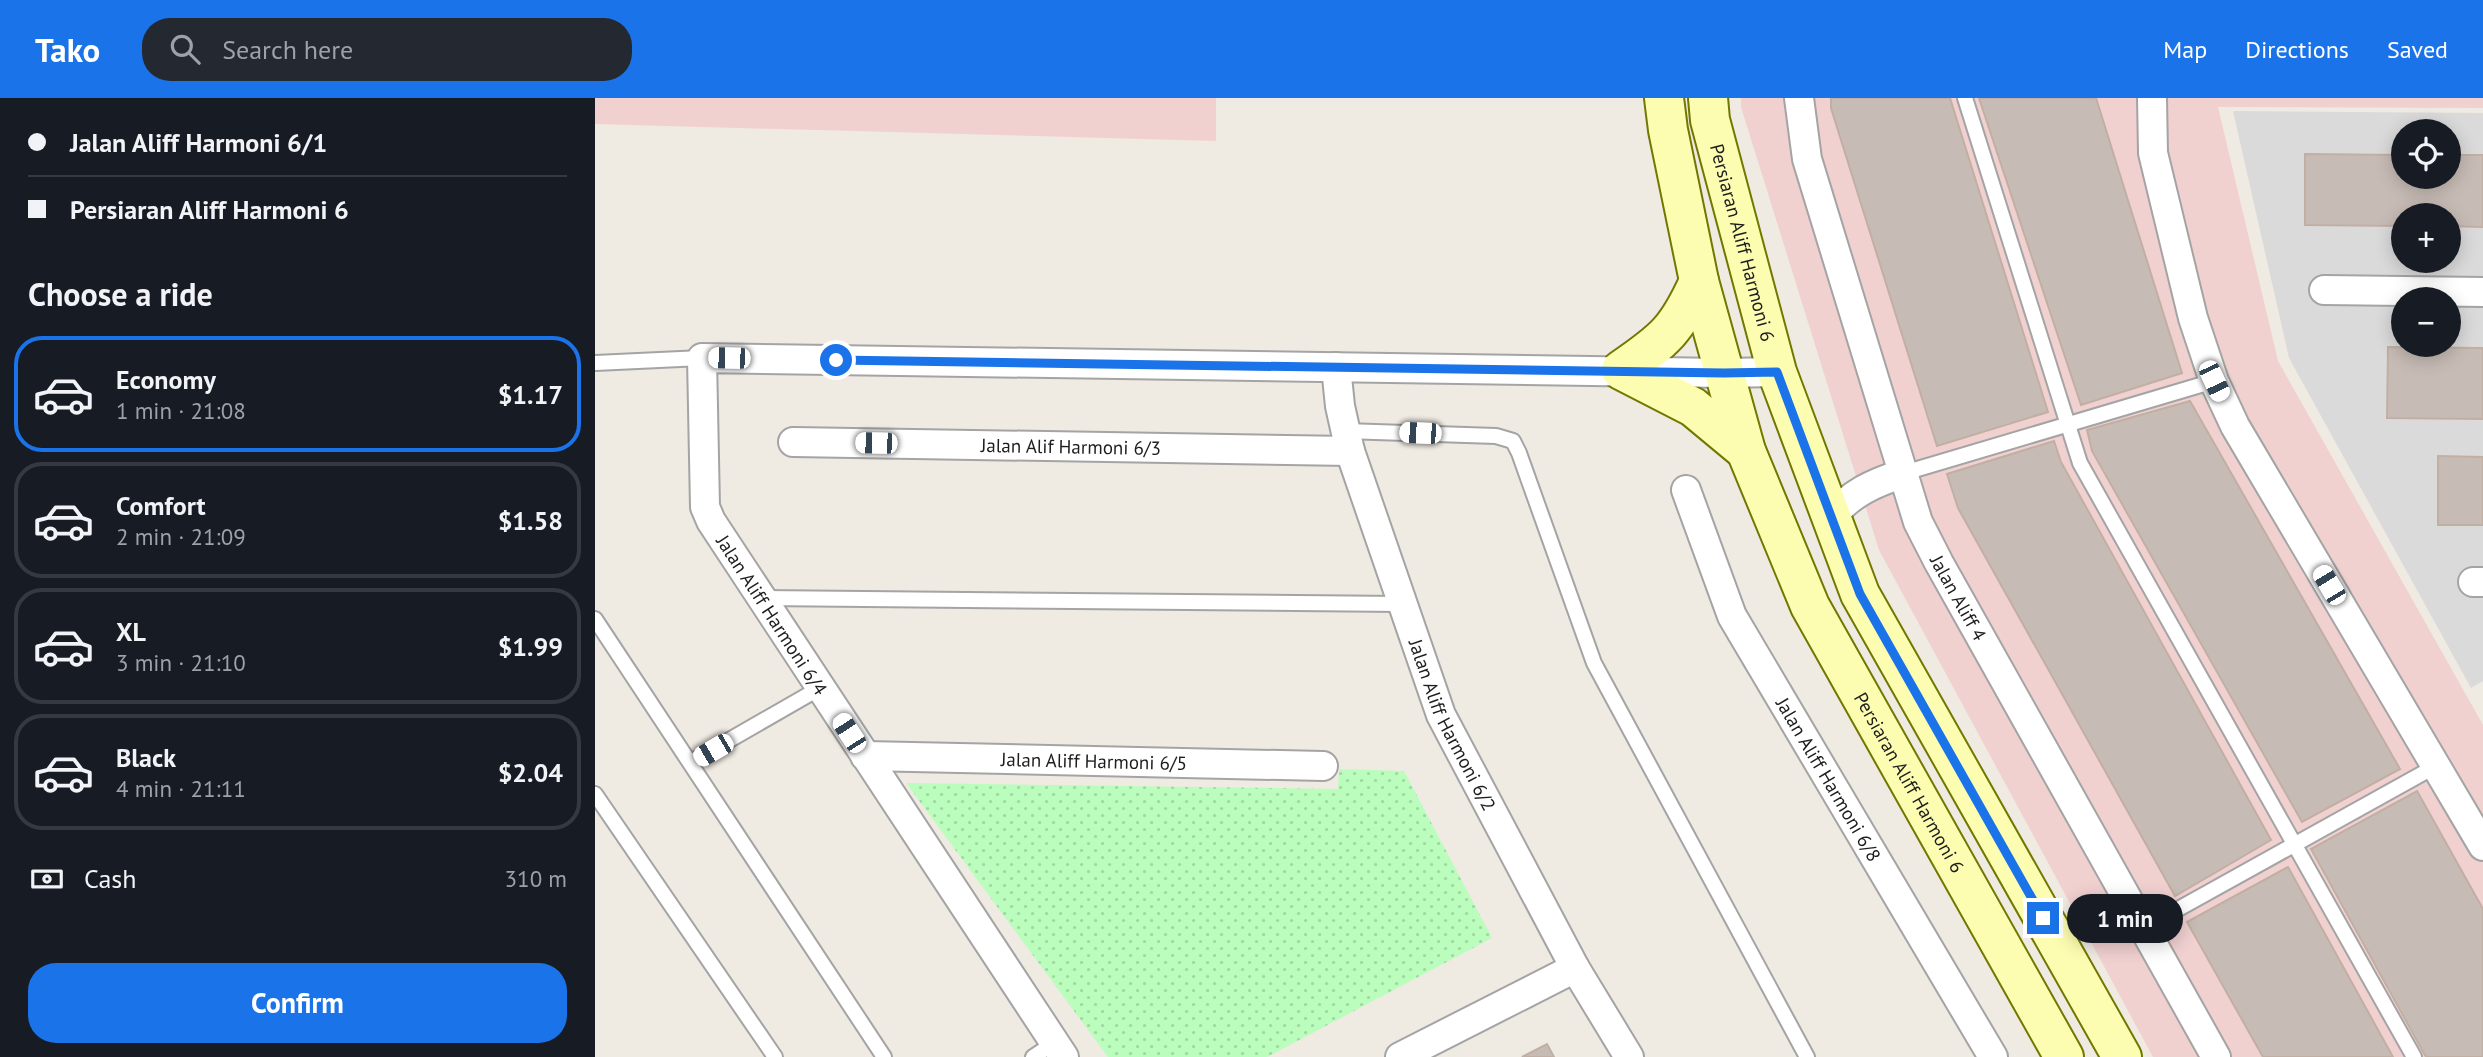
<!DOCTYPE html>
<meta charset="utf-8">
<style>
body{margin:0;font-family:"PT Sans",sans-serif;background:#242831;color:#f1f3f6;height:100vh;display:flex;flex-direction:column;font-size:26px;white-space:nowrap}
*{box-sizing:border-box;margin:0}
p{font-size:23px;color:#9ea1a6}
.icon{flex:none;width:38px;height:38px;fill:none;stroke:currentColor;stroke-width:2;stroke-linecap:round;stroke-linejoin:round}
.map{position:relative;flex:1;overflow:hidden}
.drawer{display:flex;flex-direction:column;background:#171b24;width:595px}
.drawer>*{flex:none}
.guide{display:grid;align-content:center;height:154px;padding:0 28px;background:#171b24}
.fabs{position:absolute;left:1796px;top:21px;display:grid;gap:14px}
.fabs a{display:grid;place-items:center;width:70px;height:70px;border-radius:50%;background:#171b24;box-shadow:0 4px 18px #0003;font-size:35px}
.end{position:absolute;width:32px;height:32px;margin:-16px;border:9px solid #1a73e8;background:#fff;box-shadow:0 0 0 4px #fff}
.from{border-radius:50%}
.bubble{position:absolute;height:49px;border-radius:24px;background:#171b24;box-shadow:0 4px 18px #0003;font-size:23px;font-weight:700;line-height:49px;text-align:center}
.car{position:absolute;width:21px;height:42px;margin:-21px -10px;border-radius:9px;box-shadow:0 0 5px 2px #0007;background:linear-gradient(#fff 24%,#345 0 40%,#fff 0 76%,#345 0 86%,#fff 0)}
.guide b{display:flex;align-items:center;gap:24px;height:66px;font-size:26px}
.guide b+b{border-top:2px solid #363941}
.guide i{width:18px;height:18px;background:#f1f3f6}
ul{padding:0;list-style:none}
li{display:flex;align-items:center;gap:21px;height:116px;margin:0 14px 10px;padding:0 14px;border:4px solid #363941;border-radius:28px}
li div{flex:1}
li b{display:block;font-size:26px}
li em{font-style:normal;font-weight:700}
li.current{border-color:#1a73e8}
li>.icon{width:63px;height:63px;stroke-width:1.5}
h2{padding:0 28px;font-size:32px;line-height:84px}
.pay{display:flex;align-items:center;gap:18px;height:77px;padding:0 28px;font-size:26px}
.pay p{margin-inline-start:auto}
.cta{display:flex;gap:14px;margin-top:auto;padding:14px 28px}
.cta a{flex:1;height:80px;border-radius:28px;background:#1a73e8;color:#fff;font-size:28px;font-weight:700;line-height:80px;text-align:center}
header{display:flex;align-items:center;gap:42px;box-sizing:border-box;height:98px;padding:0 35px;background:#1a73e8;color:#fff}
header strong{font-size:33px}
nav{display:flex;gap:38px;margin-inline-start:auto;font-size:24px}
.search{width:490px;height:63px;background:#242831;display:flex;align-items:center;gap:18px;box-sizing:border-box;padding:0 24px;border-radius:28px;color:#9ea1a6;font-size:26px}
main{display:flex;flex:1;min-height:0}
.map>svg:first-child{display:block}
.residential{fill:#dbdada;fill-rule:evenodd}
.commercial{fill:#f1d0d0}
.park{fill:url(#park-dots)}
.building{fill:#c7bcb5;stroke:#c1afa3;stroke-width:2}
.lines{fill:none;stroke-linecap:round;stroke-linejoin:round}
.lane-casing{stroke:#a4a4a4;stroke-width:18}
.street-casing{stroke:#a4a4a4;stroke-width:32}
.secondary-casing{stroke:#717800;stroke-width:42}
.lane{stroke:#fff;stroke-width:14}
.street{stroke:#fff;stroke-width:28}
.secondary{stroke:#fdfdb1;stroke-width:38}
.route{stroke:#1a73e8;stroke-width:9}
.labels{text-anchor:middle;stroke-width:5;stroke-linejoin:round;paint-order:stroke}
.street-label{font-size:19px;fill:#1d1d1d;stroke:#fff}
</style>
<header>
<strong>Tako</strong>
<div class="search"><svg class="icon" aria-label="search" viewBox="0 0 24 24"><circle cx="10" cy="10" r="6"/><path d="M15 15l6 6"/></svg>Search here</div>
<nav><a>Map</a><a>Directions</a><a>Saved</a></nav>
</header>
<main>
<section class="drawer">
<div class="guide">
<b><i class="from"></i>Jalan Aliff Harmoni 6/1</b>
<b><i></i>Persiaran Aliff Harmoni 6</b>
</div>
<h2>Choose a ride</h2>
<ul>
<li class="current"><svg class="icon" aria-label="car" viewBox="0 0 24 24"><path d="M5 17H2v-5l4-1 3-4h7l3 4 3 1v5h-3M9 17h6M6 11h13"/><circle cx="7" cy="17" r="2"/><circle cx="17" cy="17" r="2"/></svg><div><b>Economy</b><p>1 min · 21:08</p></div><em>$1.17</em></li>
<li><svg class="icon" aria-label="car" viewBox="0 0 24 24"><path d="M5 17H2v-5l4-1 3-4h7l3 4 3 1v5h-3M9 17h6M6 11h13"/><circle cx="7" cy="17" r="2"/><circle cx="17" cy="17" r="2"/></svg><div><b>Comfort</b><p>2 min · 21:09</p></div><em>$1.58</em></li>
<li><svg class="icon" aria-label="car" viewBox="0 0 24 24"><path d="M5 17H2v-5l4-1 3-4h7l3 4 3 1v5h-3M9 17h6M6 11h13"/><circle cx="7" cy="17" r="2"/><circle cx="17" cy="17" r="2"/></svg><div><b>XL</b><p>3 min · 21:10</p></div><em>$1.99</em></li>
<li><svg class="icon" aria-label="car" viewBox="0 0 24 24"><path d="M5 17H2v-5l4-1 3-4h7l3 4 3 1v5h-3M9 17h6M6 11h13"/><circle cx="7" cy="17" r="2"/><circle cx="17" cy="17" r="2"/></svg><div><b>Black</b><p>4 min · 21:11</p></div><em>$2.04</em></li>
</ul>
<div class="pay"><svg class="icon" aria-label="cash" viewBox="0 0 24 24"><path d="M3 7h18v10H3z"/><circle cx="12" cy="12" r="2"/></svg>Cash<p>310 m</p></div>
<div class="cta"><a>Confirm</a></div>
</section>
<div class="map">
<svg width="1888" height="959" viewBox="0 0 1888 959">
<defs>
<pattern id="park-dots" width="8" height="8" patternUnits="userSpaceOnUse" patternTransform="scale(1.75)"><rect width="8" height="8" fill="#bbfdbd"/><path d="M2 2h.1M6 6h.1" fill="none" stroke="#a0d8a2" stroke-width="1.8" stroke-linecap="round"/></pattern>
</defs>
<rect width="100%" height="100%" fill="#efeae2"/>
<path class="residential" d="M1638 13 1888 15V583L1876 590 1694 260ZM1808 33H1853V79H1808ZM1808 117H1853V163H1808ZM1808 201H1853V247H1808Z"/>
<g class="commercial">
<polygon points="0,0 621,0 621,43 0,26"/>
<polygon points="1146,0 1888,0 1888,10 1623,9 1683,263 1888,627 1888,959 1558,959 1284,452 1146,9"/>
</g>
<polygon class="park" points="744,671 809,673 897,840 672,959 513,959 311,685 743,691"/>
<g class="building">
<polygon points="1236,0 1355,0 1453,314 1342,348 1236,10"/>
<polygon points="1384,0 1501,0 1587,275 1486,307"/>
<polygon points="1710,56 1808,57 1808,79 1853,79 1853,57 1888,57 1888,129 1853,128 1853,117 1808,117 1808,128 1710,127"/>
<polygon points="1793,249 1888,250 1888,321 1792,320"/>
<polygon points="1595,303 1805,671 1707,724 1497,353 1492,332"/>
<polygon points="1459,343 1466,364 1676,742 1580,798 1363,410 1352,376"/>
<polygon points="1843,358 1888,359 1888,427 1843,427"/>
<polygon points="1822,693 1888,811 1888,959 1831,959 1716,751"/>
<polygon points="1693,769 1798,959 1668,959 1592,824"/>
<polygon points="952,946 959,959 927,959"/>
</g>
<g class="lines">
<defs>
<g id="lane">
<polyline points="1370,0 1485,365 1819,959"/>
<polyline points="0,265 107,260"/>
<polyline points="750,333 901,338 918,343 924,355 999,565 1212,959"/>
<polyline points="1309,375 1619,283"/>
<polyline points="167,500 806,506"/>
<polyline points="0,521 289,959"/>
<polyline points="96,664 225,590"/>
<polyline points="0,696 180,959"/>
<polyline points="1549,830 1841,668"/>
<polyline points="438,959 459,945"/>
</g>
<g id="street">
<path id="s1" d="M1204 0 1212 61 1323 424 1344 465 1621 959"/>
<polyline points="1557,0 1558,55 1598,220 1619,283 1640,328 1888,748"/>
<polyline points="1729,192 1888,194"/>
<path id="s2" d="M741 269 745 308 755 353 846 617 980 870 1034 959"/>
<path id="s3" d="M198 344 755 353"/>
<path id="s4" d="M1091 392 1137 518 1398 959"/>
<path d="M1235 421C1255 395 1279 385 1309 375"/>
<polyline points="1878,484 1888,484"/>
<path id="s5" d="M270 658 728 668"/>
<polyline points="469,959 116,423 110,409 107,260 1129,275 1182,274"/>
<polyline points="805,959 980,870"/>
</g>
<g id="secondary">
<path id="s6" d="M1069 0 1073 32 1104 183 1151 353 1215 508 1469 959"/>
<path id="s7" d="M1113 0 1115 22 1182 274 1265 496 1527 959"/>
<path d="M1104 183C1082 232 1070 242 1026 272L1098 309 1151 353"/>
</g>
</defs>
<use href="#lane" class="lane-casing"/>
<use href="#street" class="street-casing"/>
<use href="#secondary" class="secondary-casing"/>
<use href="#lane" class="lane"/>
<use href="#street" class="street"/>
<use href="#secondary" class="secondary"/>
</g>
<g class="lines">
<polyline class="route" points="241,262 1129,275 1182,274 1265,496 1448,820"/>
</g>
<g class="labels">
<g class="street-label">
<text dy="7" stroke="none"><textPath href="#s7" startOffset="149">Persiaran Aliff Harmoni 6</textPath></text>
<text dy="7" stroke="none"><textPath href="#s3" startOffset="278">Jalan Alif Harmoni 6/3</textPath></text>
<text dy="7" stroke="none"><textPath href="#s1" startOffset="527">Jalan Aliff 4</textPath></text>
<text transform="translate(177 517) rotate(57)" y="7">Jalan Aliff Harmoni 6/4</text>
<text dy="7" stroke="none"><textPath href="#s2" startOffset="378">Jalan Aliff Harmoni 6/2</textPath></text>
<text dy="7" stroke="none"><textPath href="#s5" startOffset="229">Jalan Aliff Harmoni 6/5</textPath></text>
<text dy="7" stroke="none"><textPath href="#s4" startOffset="324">Jalan Aliff Harmoni 6/8</textPath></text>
<text dy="7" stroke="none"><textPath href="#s6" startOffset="733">Persiaran Aliff Harmoni 6</textPath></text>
</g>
</g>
</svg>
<div class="fabs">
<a><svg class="icon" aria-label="locate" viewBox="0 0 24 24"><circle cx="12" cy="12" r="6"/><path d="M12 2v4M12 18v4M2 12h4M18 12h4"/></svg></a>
<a>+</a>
<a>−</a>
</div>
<i class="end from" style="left:241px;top:262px"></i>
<i class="end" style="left:1448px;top:820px"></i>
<div class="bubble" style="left:1472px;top:796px;width:116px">1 min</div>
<i class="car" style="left:134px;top:260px;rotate:271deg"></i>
<i class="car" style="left:1619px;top:283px;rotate:155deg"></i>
<i class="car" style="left:825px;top:335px;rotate:272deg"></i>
<i class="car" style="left:281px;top:345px;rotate:271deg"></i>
<i class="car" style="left:1734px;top:487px;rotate:329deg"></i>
<i class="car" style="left:254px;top:635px;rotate:327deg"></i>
<i class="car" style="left:118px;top:652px;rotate:240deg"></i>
</div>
</main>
